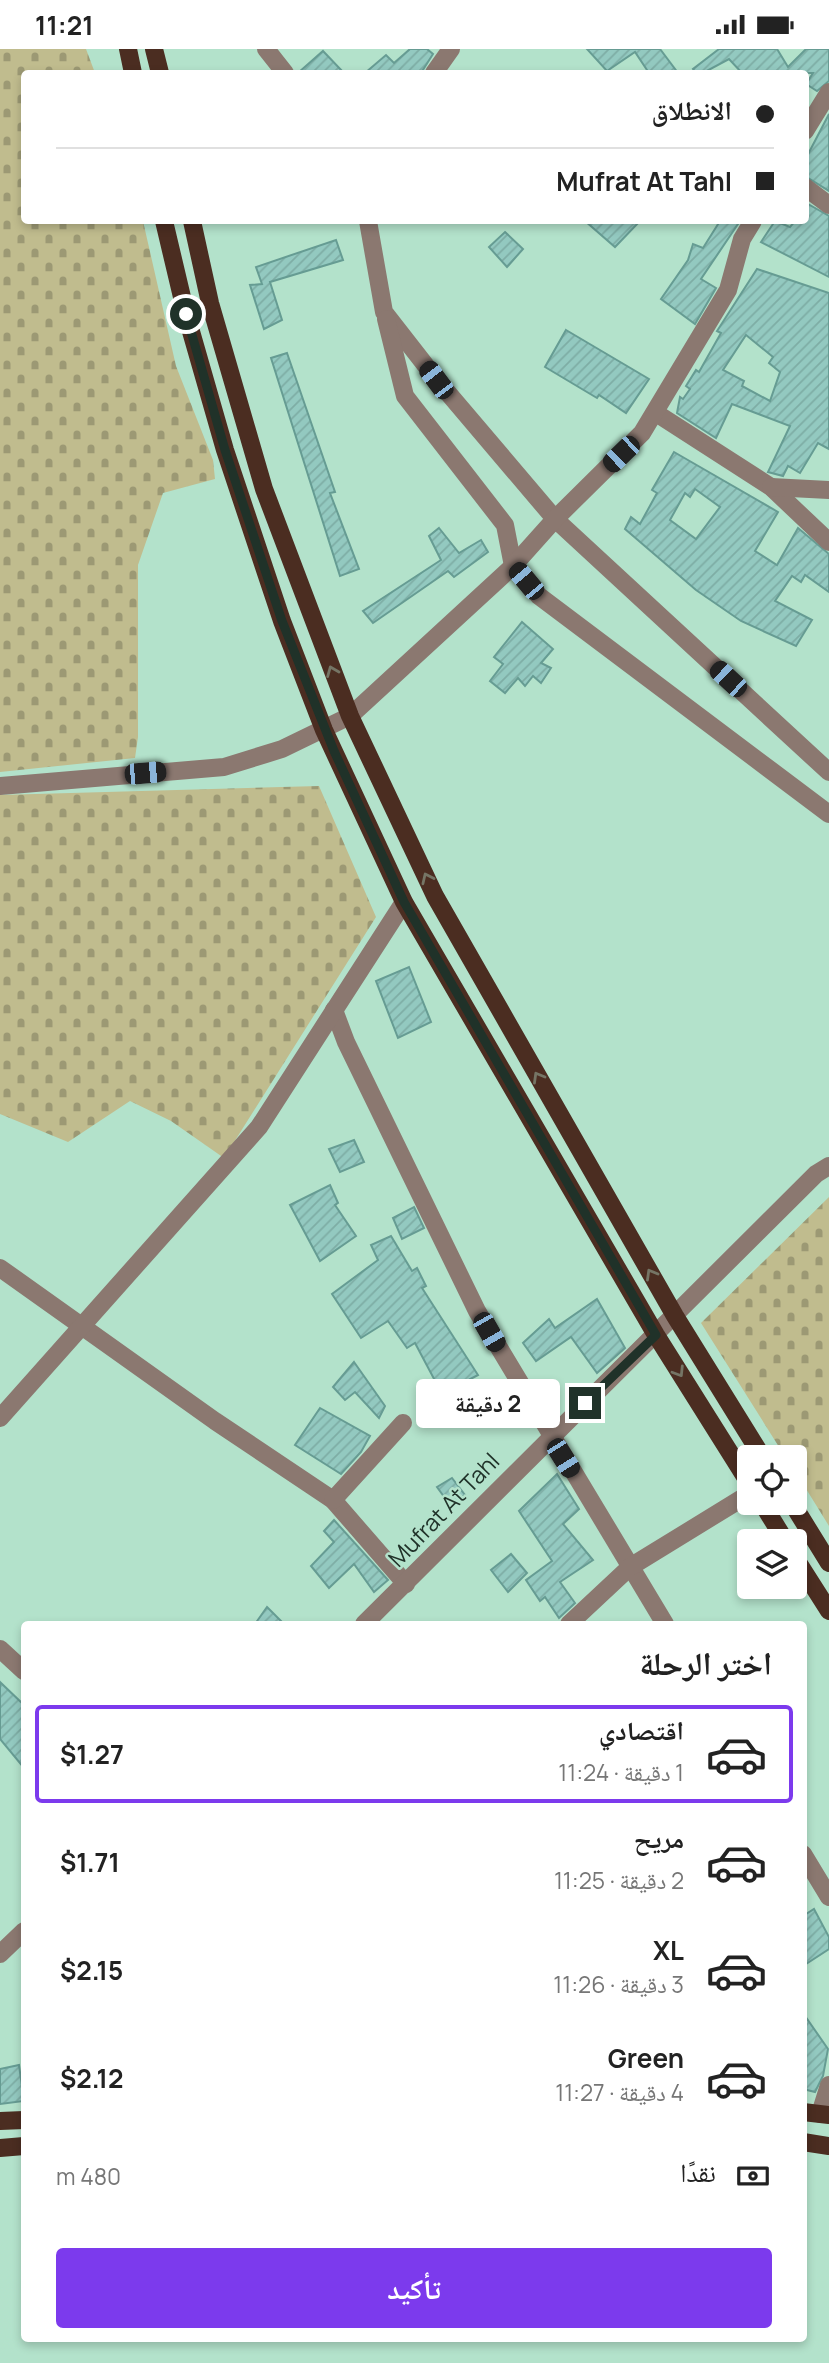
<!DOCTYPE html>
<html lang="ar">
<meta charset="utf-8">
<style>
body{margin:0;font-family:Manrope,"Noto Naskh Arabic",sans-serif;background:#f2f2f2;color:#222;direction:rtl;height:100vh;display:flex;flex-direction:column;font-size:26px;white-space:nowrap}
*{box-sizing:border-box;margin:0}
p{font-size:23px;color:#767676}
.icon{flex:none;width:38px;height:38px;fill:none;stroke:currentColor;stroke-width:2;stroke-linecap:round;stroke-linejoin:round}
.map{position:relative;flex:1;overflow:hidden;direction:ltr}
.panel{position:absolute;left:21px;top:1572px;width:786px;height:721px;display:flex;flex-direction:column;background:#fff;border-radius:7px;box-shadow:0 4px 10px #0003;direction:rtl}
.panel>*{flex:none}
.top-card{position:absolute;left:21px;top:21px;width:788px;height:154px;border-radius:7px;box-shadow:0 4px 10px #0003;direction:rtl;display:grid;align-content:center;height:154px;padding:0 35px;background:#fff}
.tools{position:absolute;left:737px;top:1396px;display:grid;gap:14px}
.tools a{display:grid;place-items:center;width:70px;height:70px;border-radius:7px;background:#fff;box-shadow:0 4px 10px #0003;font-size:35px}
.end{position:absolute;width:32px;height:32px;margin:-16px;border:9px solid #203229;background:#fff;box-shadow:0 0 0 4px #fff}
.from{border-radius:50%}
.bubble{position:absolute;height:49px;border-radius:7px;background:#fff;box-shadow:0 4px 10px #0003;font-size:23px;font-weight:700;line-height:49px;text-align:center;direction:rtl}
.car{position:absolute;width:21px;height:42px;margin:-21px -10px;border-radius:9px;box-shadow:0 0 5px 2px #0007;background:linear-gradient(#222 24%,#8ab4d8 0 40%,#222 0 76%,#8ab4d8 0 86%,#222 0)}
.top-card b{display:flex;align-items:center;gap:24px;height:66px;font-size:26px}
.top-card b+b{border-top:2px solid #e0e0e0}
.top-card i{width:18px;height:18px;background:#222}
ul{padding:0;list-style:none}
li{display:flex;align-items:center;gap:21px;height:98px;margin:0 14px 10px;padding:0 21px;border:4px solid transparent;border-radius:7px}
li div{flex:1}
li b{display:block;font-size:26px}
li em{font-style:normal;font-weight:700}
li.selected{border-color:#7c3aed}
li>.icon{width:63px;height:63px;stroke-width:1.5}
h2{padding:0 35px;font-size:32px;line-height:84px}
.pay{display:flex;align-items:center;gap:18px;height:77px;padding:0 35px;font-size:26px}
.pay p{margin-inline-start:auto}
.action{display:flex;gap:14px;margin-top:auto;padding:14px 35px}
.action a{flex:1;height:80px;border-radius:7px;background:#7c3aed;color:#fff;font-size:28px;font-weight:700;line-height:80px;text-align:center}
.status{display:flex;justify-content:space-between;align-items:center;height:49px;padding:0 35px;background:#fff;direction:ltr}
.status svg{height:19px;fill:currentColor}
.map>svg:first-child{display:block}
.cemetery{fill:url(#cemetery-stones)}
.building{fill:url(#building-hatch);stroke:#669c93;stroke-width:2;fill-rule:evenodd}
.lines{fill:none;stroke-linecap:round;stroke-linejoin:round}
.minor{stroke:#8b7870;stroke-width:18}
.major{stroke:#4b2d21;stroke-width:18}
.oneway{stroke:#757565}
.route{stroke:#203229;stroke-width:9}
.labels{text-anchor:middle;stroke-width:5;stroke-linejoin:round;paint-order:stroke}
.street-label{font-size:23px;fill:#203229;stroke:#b3e2cb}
</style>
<div class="status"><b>11:21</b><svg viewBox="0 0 49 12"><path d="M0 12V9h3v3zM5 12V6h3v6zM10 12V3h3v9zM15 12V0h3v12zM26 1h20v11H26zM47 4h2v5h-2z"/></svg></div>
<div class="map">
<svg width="829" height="2314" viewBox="0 0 829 2314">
<defs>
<pattern id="cemetery-stones" width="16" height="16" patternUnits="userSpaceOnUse" patternTransform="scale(1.75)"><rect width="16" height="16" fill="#c0bc8e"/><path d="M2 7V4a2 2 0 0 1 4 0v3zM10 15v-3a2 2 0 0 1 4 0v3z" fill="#9c9974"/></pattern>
<pattern id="building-hatch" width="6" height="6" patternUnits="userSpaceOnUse" patternTransform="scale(1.75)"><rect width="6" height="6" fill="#93c9c0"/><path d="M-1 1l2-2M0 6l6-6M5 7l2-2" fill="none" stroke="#7eada5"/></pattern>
</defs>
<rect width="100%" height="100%" fill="#b3e2cb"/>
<g class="cemetery">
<polygon points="0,0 86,0 95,24 24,24 24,172 143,172 176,317 213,411 215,430 163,444 138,516 138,688 135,709 0,723"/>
<polygon points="319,737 376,868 224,1109 171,1072 130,1052 68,1093 0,1065 0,746"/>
<polygon points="829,1148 829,1477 795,1422 794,1409 786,1409 701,1274"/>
</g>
<g class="building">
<polygon points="410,0 427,0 433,5 421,24 365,24 386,6 394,14"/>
<polygon points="587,0 660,0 678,24 649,24 635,3 607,22"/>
<polygon points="719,0 777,0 788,18 806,0 829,0 829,32 817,42 806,35 813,24 742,24 729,10 703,24 696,24 693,20"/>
<polygon points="323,2 344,24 298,24"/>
<polygon points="829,65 829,142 805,127 805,111"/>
<polygon points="808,155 829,167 829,228 761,193 775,172 790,178 795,172 805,172 805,159"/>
<polygon points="585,172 640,172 615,198"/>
<polygon points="720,172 740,172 701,230 716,239 695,275 661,250 688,211 693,195 703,199"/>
<polygon points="505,183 523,200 507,218 489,198"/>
<polygon points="336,191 343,211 270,233 282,271 264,280 250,236 262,235 256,218"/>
<path d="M757 220 829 244V400L818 394 800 424 788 417 783 427 768 423 790 377 732 355 716 389 677 364 680 348 683 350 690 340 686 337 696 321 699 323 721 284 717 282ZM746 286 773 308 769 314 780 323 770 352 742 337 744 332 723 321Z"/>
<polygon points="566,281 649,330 626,364 599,346 597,349 545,318"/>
<polygon points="287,304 335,443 330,444 359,520 340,527 271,309"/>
<path d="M674 403 778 463 755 502 777 516 798 479 829 505V543L805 526 801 533 792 527 775 552 812 571 796 597 741 572 696 541 625 480 631 468 640 475 657 444 652 441ZM695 440 720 458 696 490 670 471 685 444 690 448Z"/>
<polygon points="439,479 459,504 481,491 488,503 454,528 448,522 373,574 363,562 441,511 429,487"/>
<polygon points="522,573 553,600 541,614 551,619 541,634 533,627 525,637 518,629 505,644 490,632 503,615 494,608"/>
<polygon points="409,918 431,973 398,989 376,932"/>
<polygon points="354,1091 364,1113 340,1123 329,1100"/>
<polygon points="330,1136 338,1154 335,1156 356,1187 320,1212 290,1156"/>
<polygon points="414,1158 424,1179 402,1190 393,1169"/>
<polygon points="391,1187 412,1222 417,1219 426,1237 422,1239 478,1326 442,1345 415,1294 407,1299 388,1272 361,1289 332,1245 378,1211 371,1196"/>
<polygon points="597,1250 625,1299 597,1324 571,1288 536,1312 523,1294 549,1270 555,1279"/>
<polygon points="354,1313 385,1357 379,1369 355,1343 345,1351 333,1338"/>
<polygon points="320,1359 370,1387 361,1403 341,1425 295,1396"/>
<polygon points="557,1425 579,1460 563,1475 593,1511 560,1533 575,1554 559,1569 545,1548 540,1552 526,1531 552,1512 519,1462"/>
<polygon points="452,1429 465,1446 450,1456 437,1438"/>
<polygon points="334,1471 388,1531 374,1543 354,1515 329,1539 311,1517 334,1493 324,1482"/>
<polygon points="511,1505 527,1524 508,1543 491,1521"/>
<polygon points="267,1558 284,1575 255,1575"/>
<polygon points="0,1633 24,1656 24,1719 0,1690"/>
<polygon points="814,1860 829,1888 829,1900 803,1917 803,1867"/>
<polygon points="803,1964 828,2000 823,2027 815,2043 803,2040"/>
<polygon points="19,2016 24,2052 0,2055 0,2020"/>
</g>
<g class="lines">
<g class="minor">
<polyline points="266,0 285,24"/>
<polyline points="434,24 451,0"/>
<polyline points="805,82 829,43"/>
<polyline points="805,138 829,156"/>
<polyline points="368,172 384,263 437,331 555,470 829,723"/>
<polyline points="386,270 405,347 505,476 513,517 539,547 829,765"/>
<polyline points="656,364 771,438 829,493"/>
<polyline points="771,438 829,441"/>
<polyline points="0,737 224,718 282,700 350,667 513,517 555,470 642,384 728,241 742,190 753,172"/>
<polyline points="334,961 346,993 477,1262 665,1575"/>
<polyline points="0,1219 215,1372 333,1451 406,1535"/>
<polyline points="0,1369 259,1078 404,853"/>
<polyline points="333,1451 403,1374"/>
<polyline points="364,1575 816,1125 829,1117"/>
<polyline points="569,1575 630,1518 749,1445"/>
<polyline points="0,1600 24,1622"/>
<polyline points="803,1805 829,1848"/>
<polyline points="0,1905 24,1882"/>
<polyline points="820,2065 829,2036"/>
</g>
<g class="major">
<polyline points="128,0 133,24"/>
<polyline points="154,0 160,24"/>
<polyline points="164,172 186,265 225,401 282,572 324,681 404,853 656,1286 749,1434"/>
<polyline points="192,172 210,254 264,440 350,667 435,847 675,1267 763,1409"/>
<polyline points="762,1454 786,1493"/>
<polyline points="792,1454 829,1514"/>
<polyline points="794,1507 829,1562"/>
<polyline points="803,2063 829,2066"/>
<polyline points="0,2072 24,2071"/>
<polyline points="803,2093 829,2097"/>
<polyline points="0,2099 24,2097"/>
</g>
</g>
<defs><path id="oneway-chevron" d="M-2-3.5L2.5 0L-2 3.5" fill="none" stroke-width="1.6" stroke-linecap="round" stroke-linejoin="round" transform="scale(1.75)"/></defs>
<g class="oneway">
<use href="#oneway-chevron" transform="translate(332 622) rotate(-112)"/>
<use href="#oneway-chevron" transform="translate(427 829) rotate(-115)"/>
<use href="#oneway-chevron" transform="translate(538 1028) rotate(-120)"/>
<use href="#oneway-chevron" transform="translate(651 1225) rotate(-120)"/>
<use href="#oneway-chevron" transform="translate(679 1323) rotate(58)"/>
</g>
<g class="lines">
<polyline class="route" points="186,265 225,401 282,572 334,702 404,853 656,1286 585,1354"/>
</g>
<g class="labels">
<g class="street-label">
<text transform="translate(444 1461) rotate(-46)" y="8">Mufrat At Tahl</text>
</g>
</g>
</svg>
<div class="tools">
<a><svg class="icon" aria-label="locate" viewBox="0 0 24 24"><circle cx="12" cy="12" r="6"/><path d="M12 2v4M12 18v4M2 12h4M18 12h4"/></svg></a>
<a><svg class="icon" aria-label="layers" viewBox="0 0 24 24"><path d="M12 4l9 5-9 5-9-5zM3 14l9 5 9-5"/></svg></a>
</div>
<i class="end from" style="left:186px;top:265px"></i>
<i class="end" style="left:585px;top:1354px"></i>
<div class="bubble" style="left:416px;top:1330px;width:144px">2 دقيقة</div>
<i class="car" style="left:436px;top:331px;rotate:323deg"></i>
<i class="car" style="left:621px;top:405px;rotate:226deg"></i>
<i class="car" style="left:526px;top:532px;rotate:320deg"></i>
<i class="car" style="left:728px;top:630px;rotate:313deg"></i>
<i class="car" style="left:145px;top:724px;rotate:85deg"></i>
<i class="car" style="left:489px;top:1283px;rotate:150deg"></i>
<i class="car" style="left:563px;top:1409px;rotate:148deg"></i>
<div class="top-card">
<b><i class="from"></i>الانطلاق</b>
<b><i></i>Mufrat At Tahl</b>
</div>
<section class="panel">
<h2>اختر الرحلة</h2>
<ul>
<li class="selected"><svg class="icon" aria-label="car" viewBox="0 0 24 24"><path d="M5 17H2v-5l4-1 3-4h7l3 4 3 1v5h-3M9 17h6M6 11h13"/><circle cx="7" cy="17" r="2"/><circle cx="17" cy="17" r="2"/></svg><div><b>اقتصادي</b><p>1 دقيقة · 11:24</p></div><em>$1.27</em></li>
<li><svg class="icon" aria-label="car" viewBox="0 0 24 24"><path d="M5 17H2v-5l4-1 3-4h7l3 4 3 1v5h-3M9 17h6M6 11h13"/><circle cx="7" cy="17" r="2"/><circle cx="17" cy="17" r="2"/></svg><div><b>مريح</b><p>2 دقيقة · 11:25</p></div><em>$1.71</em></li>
<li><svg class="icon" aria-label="car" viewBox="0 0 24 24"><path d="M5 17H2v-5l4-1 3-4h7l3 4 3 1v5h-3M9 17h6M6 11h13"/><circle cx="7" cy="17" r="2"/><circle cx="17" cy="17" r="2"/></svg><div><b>XL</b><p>3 دقيقة · 11:26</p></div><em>$2.15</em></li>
<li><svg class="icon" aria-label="car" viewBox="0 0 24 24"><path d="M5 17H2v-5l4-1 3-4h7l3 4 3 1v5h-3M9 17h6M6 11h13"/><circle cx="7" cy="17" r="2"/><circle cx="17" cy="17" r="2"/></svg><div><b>Green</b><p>4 دقيقة · 11:27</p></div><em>$2.12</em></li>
</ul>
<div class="pay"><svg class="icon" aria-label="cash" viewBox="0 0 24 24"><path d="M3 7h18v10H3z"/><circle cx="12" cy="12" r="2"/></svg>نقدًا<p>480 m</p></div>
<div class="action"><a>تأكيد</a></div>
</section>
</div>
